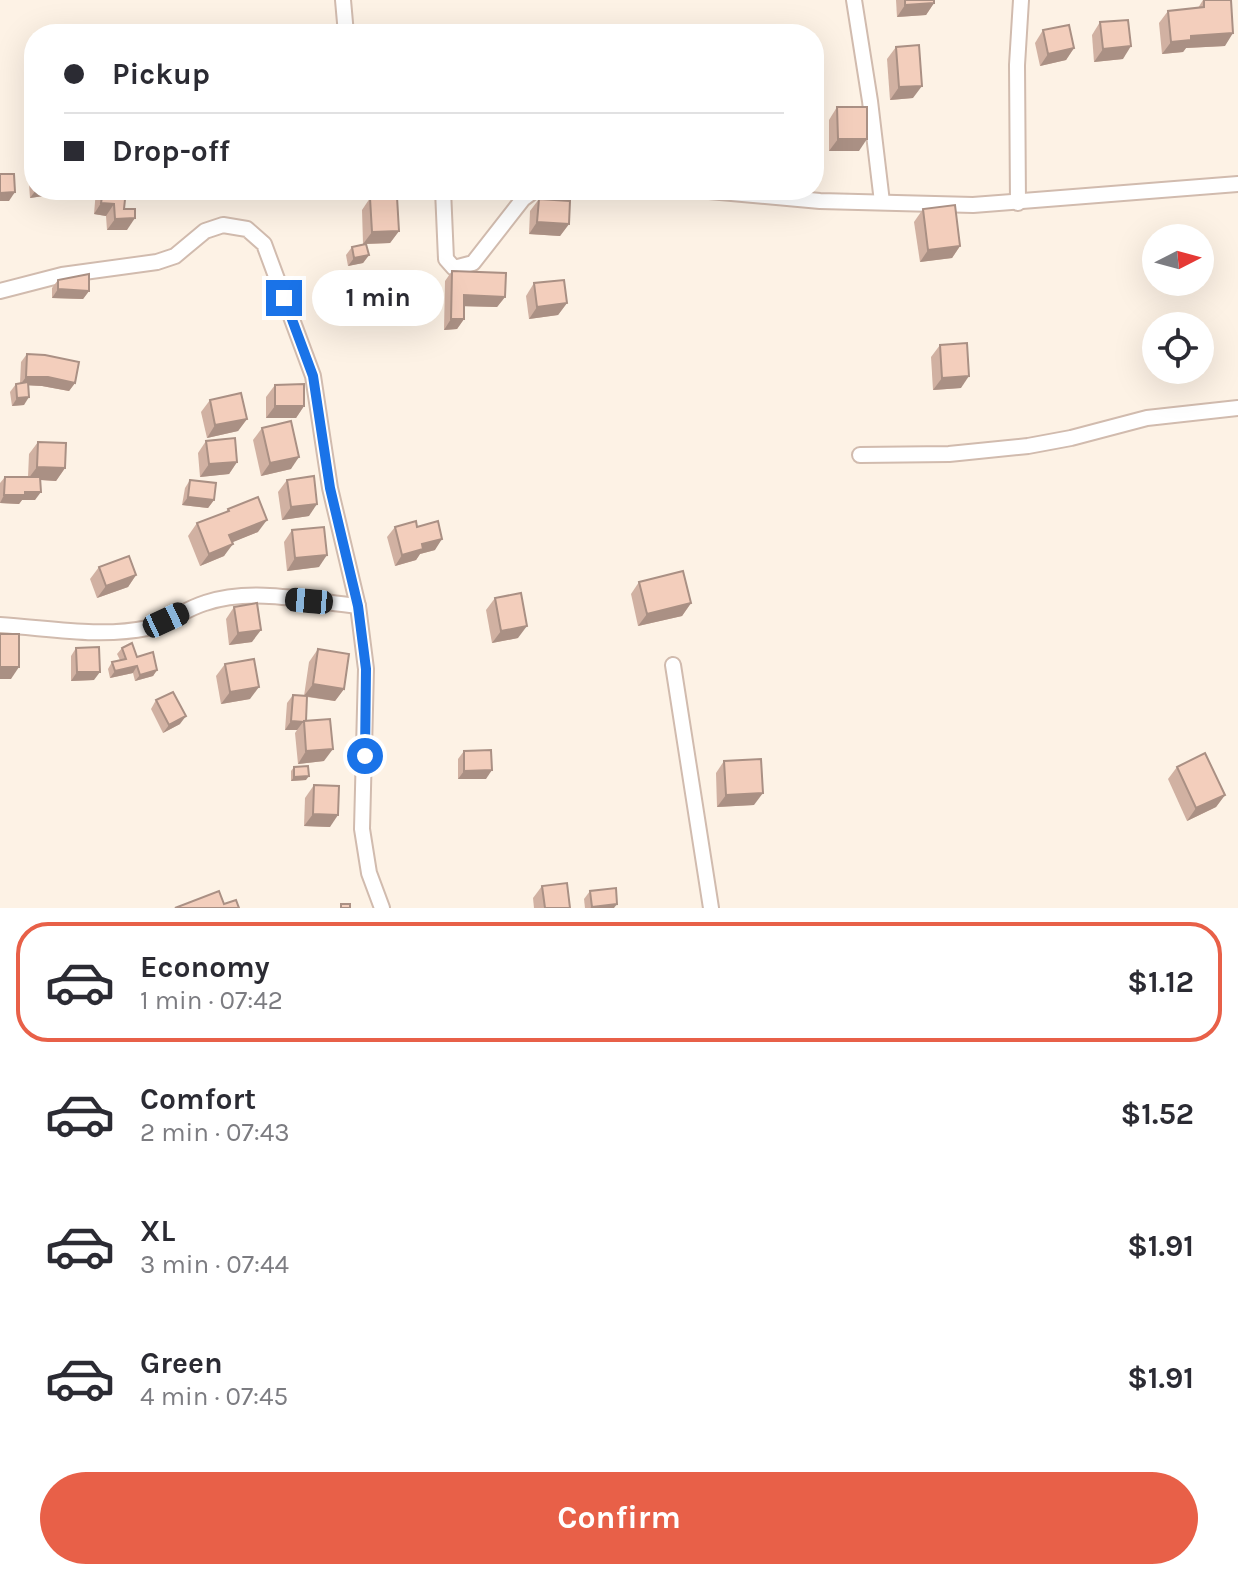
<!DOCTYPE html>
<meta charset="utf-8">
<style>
body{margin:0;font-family:Karla,sans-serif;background:#f2f2f3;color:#2b2b33;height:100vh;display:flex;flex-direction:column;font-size:30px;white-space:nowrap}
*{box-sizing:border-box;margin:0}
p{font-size:26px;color:#7c7c81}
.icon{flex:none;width:44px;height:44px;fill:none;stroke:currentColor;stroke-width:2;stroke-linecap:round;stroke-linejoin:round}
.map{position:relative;height:908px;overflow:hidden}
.sheet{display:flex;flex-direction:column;background:#fff;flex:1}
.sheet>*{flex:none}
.banner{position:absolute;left:24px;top:24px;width:800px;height:176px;border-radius:32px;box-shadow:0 8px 32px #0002;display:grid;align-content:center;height:176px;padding:0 40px;background:#fff}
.needle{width:52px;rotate:84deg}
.fabs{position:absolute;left:1142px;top:224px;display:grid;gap:16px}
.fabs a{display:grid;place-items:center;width:72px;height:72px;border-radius:50%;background:#fff;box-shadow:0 8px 32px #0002;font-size:40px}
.end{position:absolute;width:36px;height:36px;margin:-18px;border:10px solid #1a73e8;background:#fff;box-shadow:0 0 0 4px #fff}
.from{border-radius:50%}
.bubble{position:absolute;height:56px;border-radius:28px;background:#fff;box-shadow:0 8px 32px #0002;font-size:26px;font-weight:700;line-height:56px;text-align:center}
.car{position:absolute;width:24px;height:48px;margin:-24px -12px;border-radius:10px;box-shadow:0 0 6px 2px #0007;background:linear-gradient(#222 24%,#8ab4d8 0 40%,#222 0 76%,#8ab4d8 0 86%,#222 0)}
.banner b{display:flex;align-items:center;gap:28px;height:76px;font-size:30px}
.banner b+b{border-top:2px solid #e1e1e2}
.banner i{width:20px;height:20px;background:#2b2b33}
ul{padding:14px 0 0;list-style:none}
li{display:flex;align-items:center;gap:24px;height:120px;margin:0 16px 12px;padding:0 24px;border:4px solid transparent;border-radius:32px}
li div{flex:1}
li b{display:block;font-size:30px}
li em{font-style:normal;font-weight:700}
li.on{border-color:#e86048}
li>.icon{width:72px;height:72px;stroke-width:1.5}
.button{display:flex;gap:16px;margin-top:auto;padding:16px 40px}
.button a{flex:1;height:92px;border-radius:48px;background:#e86048;color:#fff;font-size:32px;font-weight:700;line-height:92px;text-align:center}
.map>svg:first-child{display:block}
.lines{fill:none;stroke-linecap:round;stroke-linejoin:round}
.minor-casing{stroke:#d1bbae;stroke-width:18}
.minor{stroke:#fff;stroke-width:14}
.wall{fill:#d1b1a2}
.shaded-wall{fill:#aa9084}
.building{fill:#f3cebc;stroke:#aa9084;stroke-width:2}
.route{stroke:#1a73e8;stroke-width:10}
</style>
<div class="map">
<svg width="1238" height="908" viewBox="0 0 1238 908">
<rect width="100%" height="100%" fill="#fdf2e5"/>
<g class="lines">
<defs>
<g id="minor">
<polyline points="343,0 346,34"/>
<polyline points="854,0 870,101 882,202"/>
<polyline points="443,190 446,259 454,268 473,263 523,199 535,190"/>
<polyline points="698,190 820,201 973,205 1238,184"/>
<polyline points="1018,203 1017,65 1021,0"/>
<polyline points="0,291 62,275 157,262 175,256 205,231 223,225 247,229 264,244 313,376 330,488 358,606 366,669 362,829 369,873 382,908"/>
<polyline points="860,455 949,454 1028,446 1071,438 1147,418 1238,408"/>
<path d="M0 625C49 628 99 638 148 628 168 623 185 609 205 603 253 587 309 601 358 606"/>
<polyline points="673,665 711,908"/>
</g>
</defs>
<use href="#minor" class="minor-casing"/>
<use href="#minor" class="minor"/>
</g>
<g class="wall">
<polygon points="896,0 934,0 934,3 926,15 897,17"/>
<polygon points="1203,0 1225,46 1186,48 1183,52 1162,54 1159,23 1168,11 1198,8"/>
<polygon points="1100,22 1123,59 1094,62 1092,35"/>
<polygon points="1043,30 1074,48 1066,60 1040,66 1035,43"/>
<polygon points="896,47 913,98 890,100 887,59"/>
<polygon points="837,107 859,151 829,151 829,120"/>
<polygon points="34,147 34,190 66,190 64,193 30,198 27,157"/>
<polygon points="96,190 126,190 124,209 127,230 107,230 106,216 94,214"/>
<polygon points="370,198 399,231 390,243 366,244 369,255 363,263 348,266 346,255 352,247 363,244 362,210"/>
<polygon points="539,199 569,224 560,236 529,234 530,211"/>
<polygon points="923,209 960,246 952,258 920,262 914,222"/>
<polygon points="452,271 505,297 497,307 464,306 464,319 457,329 444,330 445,281"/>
<polygon points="58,280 89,291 83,299 52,298 52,288"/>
<polygon points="534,283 567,303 558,315 529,319 526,296"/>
<polygon points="940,345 961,388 933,390 931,357"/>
<polygon points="27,354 75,383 69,391 42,386 28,385 24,405 12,406 10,392 16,384 20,383 21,362"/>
<polygon points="275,385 304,406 296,418 266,418 266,397"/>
<polygon points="210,400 247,419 238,431 207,438 201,412"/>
<polygon points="262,428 291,469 261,476 253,440"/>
<polygon points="206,441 237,462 229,474 200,477 198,453"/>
<polygon points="38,442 65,468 56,481 40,480 35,500 22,500 19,504 0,503 0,483 5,477 28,477 29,454"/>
<polygon points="190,480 214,500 208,508 182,505 185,488"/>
<polygon points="287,480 309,516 282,520 278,492"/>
<polygon points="228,509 258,532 232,542 224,556 200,566 188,536 197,523 226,512"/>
<polygon points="395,527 417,527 435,550 420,554 416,560 395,566 387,537"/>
<polygon points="292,530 319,567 287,571 284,542"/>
<polygon points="99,567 136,575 128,587 97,598 90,579"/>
<polygon points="639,582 691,603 682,616 638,626 631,594"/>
<polygon points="495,598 518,638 492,643 486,610"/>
<polygon points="234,607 252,642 229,645 226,619"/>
<polygon points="76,648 94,680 71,681 71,656"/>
<polygon points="122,648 157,670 153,676 135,681 133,673 110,678 108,669 112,662 120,660 117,654"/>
<polygon points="318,649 344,689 335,701 307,697 306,721 324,761 298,764 295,733 297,730 285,730 287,703 293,695 304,696 309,662"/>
<polygon points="225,664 250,699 221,704 216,676"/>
<polygon points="156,700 180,724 163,733 151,709"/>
<polygon points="464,751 486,779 458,779 458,759"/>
<polygon points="724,761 754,805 717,807 716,773"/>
<polygon points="294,767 306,780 291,781 291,771"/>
<polygon points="1177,767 1225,795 1216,807 1187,821 1168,779"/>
<polygon points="314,785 330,827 304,826 305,798"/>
<polygon points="542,886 570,908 534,908 533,898"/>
<polygon points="590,891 614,908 585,908 584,899"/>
</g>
<g class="shaded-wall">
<polygon points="934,3 926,15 897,17 905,5"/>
<polygon points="1233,33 1225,46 1186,48 1183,52 1162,54 1171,42 1191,36"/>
<polygon points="1131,46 1123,59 1094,62 1103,49"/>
<polygon points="1074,48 1066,60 1040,66 1048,54"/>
<polygon points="922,86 913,98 890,100 899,87"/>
<polygon points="838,139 867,139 859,151 829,151"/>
<polygon points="36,190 66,190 64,193 30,198"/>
<polygon points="15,192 9,201 0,201 0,193"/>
<polygon points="101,203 114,204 106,216 94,214"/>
<polygon points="135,218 127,230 107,230 115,219"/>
<polygon points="537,222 569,224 560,236 529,234"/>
<polygon points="399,231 390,243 363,244 372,232"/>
<polygon points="960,246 952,258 920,262 928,250"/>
<polygon points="369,255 363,263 348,266 354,258"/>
<polygon points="58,289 89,291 83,299 52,298"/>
<polygon points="464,295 505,297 497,307 456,306"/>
<polygon points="567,303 558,315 529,319 537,307"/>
<polygon points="451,319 464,319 457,329 444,330"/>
<polygon points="969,376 961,388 933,390 942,378"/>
<polygon points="26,377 48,377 75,383 69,391 42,386 20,385"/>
<polygon points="29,397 24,405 12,406 17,398"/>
<polygon points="275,406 304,406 296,418 266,418"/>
<polygon points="247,419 238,431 207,438 215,425"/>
<polygon points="299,457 291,469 261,476 270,463"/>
<polygon points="237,462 229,474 200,477 209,464"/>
<polygon points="37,467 65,468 56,481 28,479"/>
<polygon points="25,492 41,492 35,500 22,500 19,504 0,503 4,495"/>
<polygon points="188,497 214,500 208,508 182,505"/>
<polygon points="317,504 309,516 282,520 291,507"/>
<polygon points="267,520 258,532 221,547 229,535"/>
<polygon points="442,539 435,550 420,554 416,560 395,566 402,555 422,544"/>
<polygon points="233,544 224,556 200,566 209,554"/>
<polygon points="327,555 319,567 287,571 295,558"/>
<polygon points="136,575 128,587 97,598 106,586"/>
<polygon points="691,603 682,616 638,626 647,614"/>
<polygon points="527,626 518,638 492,643 501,631"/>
<polygon points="261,630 252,642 229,645 238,633"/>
<polygon points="137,666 133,673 110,678 115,671"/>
<polygon points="0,667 19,667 11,679 0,679"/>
<polygon points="157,670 153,676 135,681 140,675"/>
<polygon points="77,672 100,672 94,680 71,681"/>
<polygon points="313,684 344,689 335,701 304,696"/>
<polygon points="259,687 250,699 221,704 230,692"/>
<polygon points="186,716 180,724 163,733 169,725"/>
<polygon points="291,721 303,722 297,730 285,730"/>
<polygon points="333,749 324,761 298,764 306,751"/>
<polygon points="492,770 486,779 458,779 464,771"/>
<polygon points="309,776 306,780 291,781 294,777"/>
<polygon points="763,793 754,805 717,807 726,795"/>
<polygon points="1225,795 1216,807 1187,821 1196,808"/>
<polygon points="313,814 338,815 330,827 304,826"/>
<polygon points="617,904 614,908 590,908 592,907"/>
</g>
<g class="building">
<polygon points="905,0 934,0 934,3 905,5"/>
<polygon points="1204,0 1231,0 1233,33 1191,36 1191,40 1171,42 1168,11 1204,7"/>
<polygon points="1128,20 1131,46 1103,49 1100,22"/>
<polygon points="1069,25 1074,48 1048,54 1043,30"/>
<polygon points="763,29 763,34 735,34 734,32"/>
<polygon points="919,45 922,86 899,87 896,47"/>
<polygon points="837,107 867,107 867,139 838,139"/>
<polygon points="0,174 14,174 15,192 0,193"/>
<polygon points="103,190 126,190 124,209 135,209 135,218 115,219 114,204 101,203"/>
<polygon points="397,197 399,231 372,232 370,198"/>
<polygon points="539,199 570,201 569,224 537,222"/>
<polygon points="955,205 960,246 928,250 923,209"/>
<polygon points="366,244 369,255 354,258 352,247"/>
<polygon points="452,271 506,273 505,297 464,295 464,319 451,319"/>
<polygon points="89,274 89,291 58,289 58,280"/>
<polygon points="564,280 567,303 537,307 534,283"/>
<polygon points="967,343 969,376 942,378 940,345"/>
<polygon points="27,354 45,355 79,362 75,383 48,377 26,377"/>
<polygon points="28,382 29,397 17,398 16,384"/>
<polygon points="304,384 304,406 275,406 275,385"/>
<polygon points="241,393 247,419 215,425 210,400"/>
<polygon points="291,421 299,457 270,463 262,428"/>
<polygon points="235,438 237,462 209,464 206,441"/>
<polygon points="38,442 66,443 65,468 37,467"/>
<polygon points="314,476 317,504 291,507 287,480"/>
<polygon points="5,477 40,477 41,492 25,492 25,495 4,495"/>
<polygon points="190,480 216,483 214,500 188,497"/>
<polygon points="258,497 267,520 229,535 233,544 209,554 197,523 229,511 228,509"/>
<polygon points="416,521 417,527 438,521 442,539 422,544 423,549 402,555 395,527"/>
<polygon points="324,527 327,555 295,558 292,530"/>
<polygon points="129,556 136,575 106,586 99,567"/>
<polygon points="683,571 691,603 647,614 639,582"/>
<polygon points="521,593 527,626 501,631 495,598"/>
<polygon points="257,603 261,630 238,633 234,607"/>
<rect x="0" y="634" width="19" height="33"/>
<polygon points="132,643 137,657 153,652 157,670 140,675 137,666 115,671 112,662 126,659 122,648"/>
<polygon points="99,647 100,672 77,672 76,648"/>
<polygon points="318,649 349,654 344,689 313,684"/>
<polygon points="254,659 259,687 230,692 225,664"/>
<polygon points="173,692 186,716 169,725 156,700"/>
<polygon points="293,695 307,696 306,721 304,721 304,722 291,721"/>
<polygon points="330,719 333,749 306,751 304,721"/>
<polygon points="491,750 492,770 464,771 464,751"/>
<polygon points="1205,753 1225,795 1196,808 1177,767"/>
<polygon points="761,759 763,793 726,795 724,761"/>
<polygon points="308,766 309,776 294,777 294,767"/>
<polygon points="314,785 339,786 338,815 313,814"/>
<polygon points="567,883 570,908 545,908 542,886"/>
<polygon points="616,888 617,904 592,907 590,891"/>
<polygon points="219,891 224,904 236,900 239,908 175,908"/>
<rect x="341" y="904" width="9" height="4"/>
</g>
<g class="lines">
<polyline class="route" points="284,298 313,376 330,488 358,606 366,669 365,756"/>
</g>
</svg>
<div class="fabs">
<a><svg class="needle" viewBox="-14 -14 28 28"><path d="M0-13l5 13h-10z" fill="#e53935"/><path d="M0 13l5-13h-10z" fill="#7c7c81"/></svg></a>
<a><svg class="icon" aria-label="locate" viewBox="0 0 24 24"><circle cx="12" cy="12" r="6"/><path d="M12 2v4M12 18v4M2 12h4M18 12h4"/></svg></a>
</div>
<i class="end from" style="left:365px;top:756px"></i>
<i class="end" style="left:284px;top:298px"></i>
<div class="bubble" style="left:312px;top:270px;width:132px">1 min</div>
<i class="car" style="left:309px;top:601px;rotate:275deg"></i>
<i class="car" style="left:166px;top:620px;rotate:65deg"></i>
<div class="banner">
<b><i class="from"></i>Pickup</b>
<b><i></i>Drop-off</b>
</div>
</div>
<section class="sheet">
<ul>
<li class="on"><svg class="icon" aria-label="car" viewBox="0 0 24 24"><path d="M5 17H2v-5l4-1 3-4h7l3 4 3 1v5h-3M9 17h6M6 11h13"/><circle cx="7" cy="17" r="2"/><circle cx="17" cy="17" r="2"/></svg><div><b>Economy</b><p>1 min · 07:42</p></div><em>$1.12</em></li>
<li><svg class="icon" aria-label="car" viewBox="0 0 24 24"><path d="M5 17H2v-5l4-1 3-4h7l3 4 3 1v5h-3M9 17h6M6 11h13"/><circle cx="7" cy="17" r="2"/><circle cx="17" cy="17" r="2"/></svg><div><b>Comfort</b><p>2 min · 07:43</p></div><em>$1.52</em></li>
<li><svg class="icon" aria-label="car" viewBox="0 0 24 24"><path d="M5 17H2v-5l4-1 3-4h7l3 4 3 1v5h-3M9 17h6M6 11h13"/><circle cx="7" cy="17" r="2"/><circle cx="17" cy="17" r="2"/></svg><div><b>XL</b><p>3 min · 07:44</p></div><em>$1.91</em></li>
<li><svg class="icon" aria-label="car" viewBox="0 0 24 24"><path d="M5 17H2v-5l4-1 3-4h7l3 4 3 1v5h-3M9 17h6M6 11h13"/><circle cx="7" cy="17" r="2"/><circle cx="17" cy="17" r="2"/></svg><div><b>Green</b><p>4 min · 07:45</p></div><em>$1.91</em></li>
</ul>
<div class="button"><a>Confirm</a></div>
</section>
